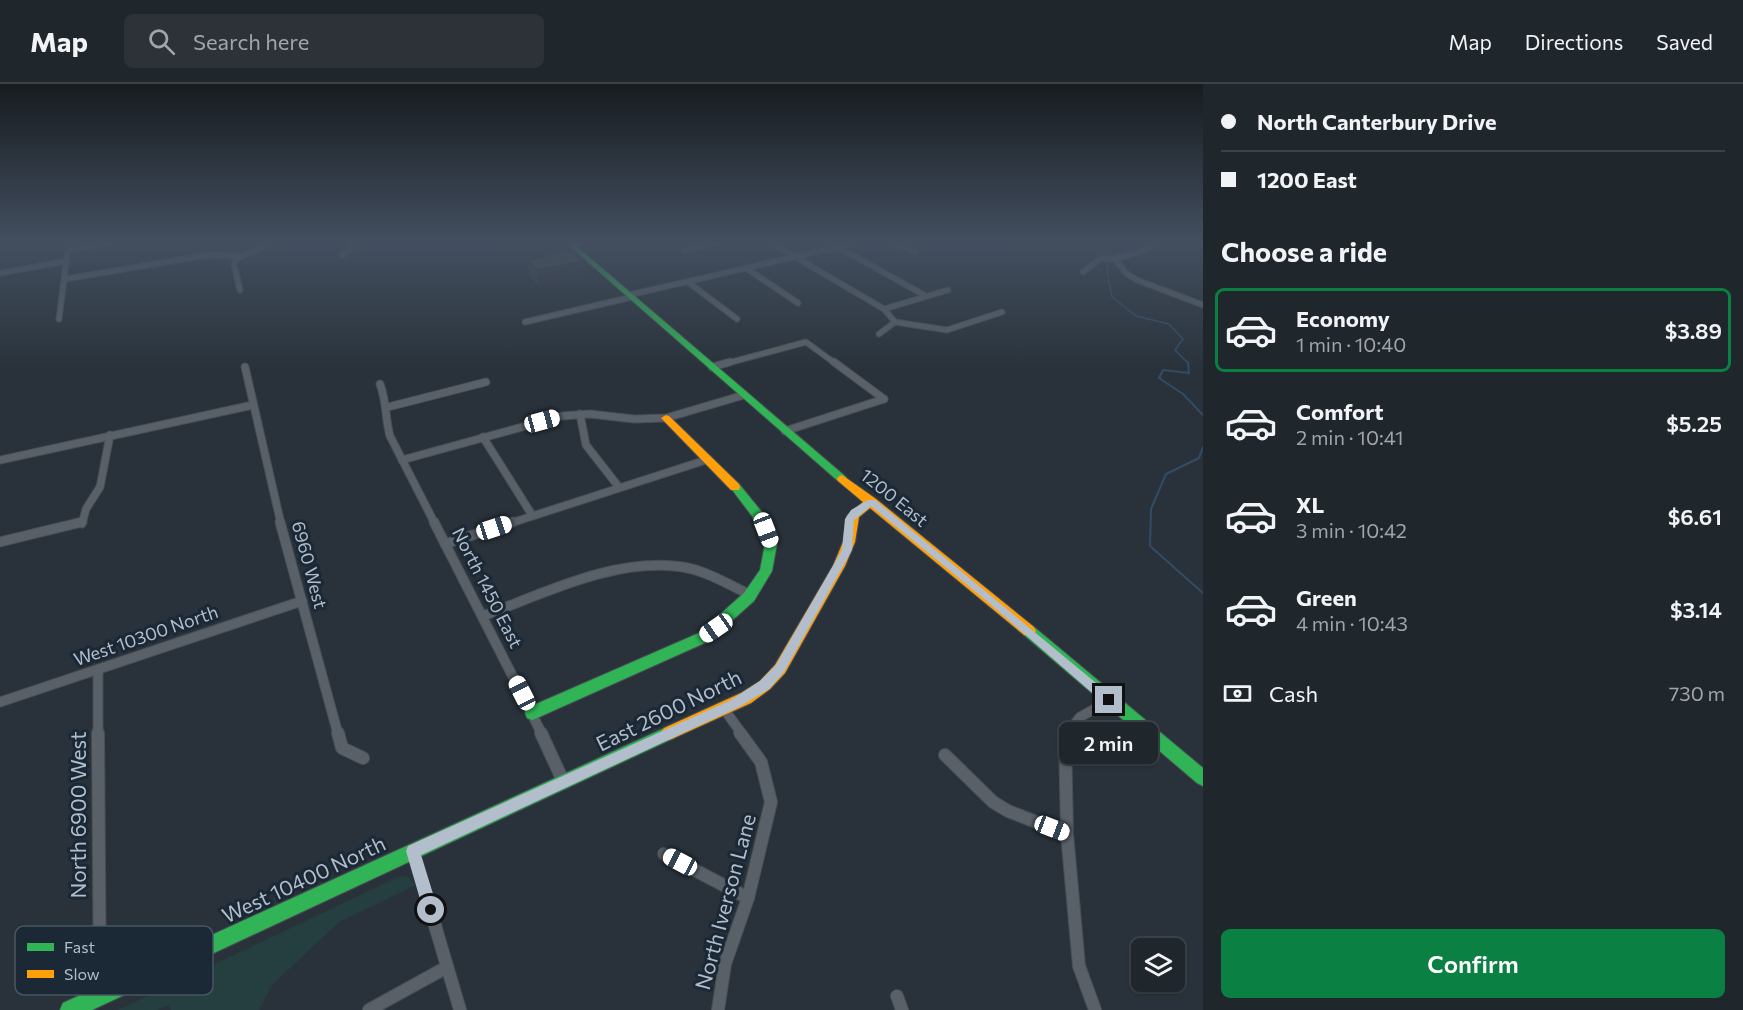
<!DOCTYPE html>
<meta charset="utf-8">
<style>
body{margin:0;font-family:Commissioner,sans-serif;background:#2c3238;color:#f1f3f6;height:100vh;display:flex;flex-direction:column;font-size:22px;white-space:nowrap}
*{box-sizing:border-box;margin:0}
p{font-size:20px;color:#a1a5a9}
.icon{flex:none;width:33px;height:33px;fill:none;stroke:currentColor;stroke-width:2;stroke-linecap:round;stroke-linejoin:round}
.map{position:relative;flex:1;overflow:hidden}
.panel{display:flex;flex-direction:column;background:#1f262c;width:540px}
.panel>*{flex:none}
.top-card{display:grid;align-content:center;height:132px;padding:0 18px;background:#1f262c}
.controls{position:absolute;left:1131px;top:854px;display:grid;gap:12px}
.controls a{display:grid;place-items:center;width:54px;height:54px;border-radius:9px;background:#1f262c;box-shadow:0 2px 4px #0004,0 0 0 2px #3c4348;font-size:30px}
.end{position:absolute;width:27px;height:27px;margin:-14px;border:8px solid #b2becb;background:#111;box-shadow:0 0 0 3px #111}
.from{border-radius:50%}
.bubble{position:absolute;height:42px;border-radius:9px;background:#1f262c;box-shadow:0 2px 4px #0004,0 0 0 2px #3c4348;font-size:20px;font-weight:600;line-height:42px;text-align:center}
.car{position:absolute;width:18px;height:36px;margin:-18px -9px;border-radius:8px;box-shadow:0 0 4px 2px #0007;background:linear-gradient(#fff 24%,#345 0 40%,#fff 0 76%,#345 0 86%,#fff 0)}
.top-card b{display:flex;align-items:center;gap:21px;height:57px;font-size:22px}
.top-card b+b{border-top:2px solid #3c4348}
.top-card i{width:15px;height:15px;background:#f1f3f6}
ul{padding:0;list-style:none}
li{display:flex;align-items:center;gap:18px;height:84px;margin:0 12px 9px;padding:0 6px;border:3px solid transparent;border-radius:9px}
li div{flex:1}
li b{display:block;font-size:22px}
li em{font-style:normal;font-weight:600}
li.on{border-color:#0b8043}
li>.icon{width:54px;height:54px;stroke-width:1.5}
h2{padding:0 18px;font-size:27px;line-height:72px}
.pay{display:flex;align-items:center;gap:15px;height:66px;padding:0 18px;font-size:22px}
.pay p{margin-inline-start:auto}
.action{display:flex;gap:12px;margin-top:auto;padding:12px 18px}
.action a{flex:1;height:69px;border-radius:9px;background:#0b8043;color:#fff;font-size:24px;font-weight:600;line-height:69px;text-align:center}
header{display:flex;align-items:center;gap:36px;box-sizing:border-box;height:84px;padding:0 30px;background:#1f262c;border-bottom:2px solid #3c4348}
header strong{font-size:28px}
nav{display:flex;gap:33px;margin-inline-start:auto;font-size:21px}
.search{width:420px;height:54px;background:#2c3238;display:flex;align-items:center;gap:15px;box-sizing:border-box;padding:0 21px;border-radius:9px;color:#a1a5a9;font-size:22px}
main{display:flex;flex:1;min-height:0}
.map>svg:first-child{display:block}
.green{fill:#253f41}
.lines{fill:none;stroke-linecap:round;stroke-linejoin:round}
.stream-far1{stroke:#334c66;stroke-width:1.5}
.stream{stroke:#334c66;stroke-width:2}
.street-far3-casing{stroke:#474e54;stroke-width:7}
.street-far2-casing{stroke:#474e54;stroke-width:9}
.street-far1-casing{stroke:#474e54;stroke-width:11}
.street-casing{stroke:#474e54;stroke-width:14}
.fast-casing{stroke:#474e54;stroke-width:2}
.slow-casing{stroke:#474e54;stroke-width:2}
.street-far3{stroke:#596067;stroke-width:5}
.street-far2{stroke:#596067;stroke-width:7}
.street-far1{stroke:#596067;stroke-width:9}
.street{stroke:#596067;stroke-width:12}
.fast{fill:#30b455;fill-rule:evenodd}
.slow{fill:#ff9f0a;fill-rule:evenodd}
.wall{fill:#3a4047}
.shaded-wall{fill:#2f3439}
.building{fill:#434b52;stroke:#2f3439;stroke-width:1.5}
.route{fill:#b2becb}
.labels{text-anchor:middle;stroke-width:6;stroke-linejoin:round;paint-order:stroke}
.street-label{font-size:18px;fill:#b2becb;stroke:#1b2835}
.near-street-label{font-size:21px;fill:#b2becb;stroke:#1b2835}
.key{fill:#1b2835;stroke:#485562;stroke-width:1.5}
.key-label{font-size:16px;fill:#b2becb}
</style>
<header>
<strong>Map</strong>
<div class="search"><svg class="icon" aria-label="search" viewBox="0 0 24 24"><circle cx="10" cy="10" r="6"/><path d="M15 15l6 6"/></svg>Search here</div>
<nav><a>Map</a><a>Directions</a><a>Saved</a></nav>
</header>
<main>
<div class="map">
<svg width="1203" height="926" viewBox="0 0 1203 926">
<rect width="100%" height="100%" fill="#29323a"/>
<polygon class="green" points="407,792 416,801 339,838 272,901 259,926 171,926 168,921 157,926 118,926 398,793"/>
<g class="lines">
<g class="stream-far1">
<polyline points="1112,173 1137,160 1137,157"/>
<polyline points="1109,176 1107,188 1112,213 1136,232 1169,240 1183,255 1175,266 1189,280"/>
</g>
<g class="stream">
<polyline points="1188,278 1189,289 1163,286 1159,294 1183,310 1203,331"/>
<polyline points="1203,363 1199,374 1166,390 1151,425 1150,462 1203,509"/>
</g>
<defs>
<g id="street-far3">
<polyline points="768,157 884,225 895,238 879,250"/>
<polyline points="887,157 915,167"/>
<polyline points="1159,157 1145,166 1115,175 1127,190 1137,196 1203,221"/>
<polyline points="1195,157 1203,160"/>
<polyline points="838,163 926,212"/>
<polyline points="68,166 120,157"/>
<polyline points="684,166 722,157"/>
<polyline points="343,171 354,161 352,157"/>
<polyline points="746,184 798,219"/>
<polyline points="1083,188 1100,175 1115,175"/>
<polyline points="0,189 67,177"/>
<polyline points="65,195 208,171 240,172"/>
<polyline points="688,198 737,235"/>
<polyline points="240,206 234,180 236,175 275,157"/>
<polyline points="629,211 864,157"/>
<polyline points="884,225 948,206"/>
<polyline points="59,235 69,157"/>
<polyline points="525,238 632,213"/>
<polyline points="895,238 947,246 1002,228"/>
<polyline points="724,280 806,258 836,280"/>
</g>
<g id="street-far2">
<polyline points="834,278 884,315"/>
<polyline points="245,283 281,440"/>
<polyline points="712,283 730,278"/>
<path d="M380 300C387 319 385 334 390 352L435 440"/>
<polyline points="388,323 486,298"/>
<polyline points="580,330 586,361 618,402"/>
<polyline points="785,347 884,315"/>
<polyline points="483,353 532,431"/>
<polyline points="0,376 253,321"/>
<polyline points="402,376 562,332 590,330 634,335 666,334 744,311"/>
<polyline points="82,440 86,425 100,403 110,351"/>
<polyline points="508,440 706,376"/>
</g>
<g id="street-far1">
<polyline points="280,438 338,650"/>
<polyline points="434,438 542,650"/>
<polyline points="0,458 82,438"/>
<polyline points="445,460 513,438"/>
<path d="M483 532C545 509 615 473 683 483 707 487 729 501 751 511"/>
<polyline points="98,586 98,650"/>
<polyline points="0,618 302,517"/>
<polyline points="724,625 742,650"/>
<polyline points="1067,650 1080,633 1109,617"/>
</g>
<g id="street">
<polyline points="98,649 100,912"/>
<polyline points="338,649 342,664 363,674"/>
<polyline points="541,649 564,699"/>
<polyline points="1068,649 1065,653 1067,750 1079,882 1095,926"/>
<polyline points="945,671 993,718 1008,727 1067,750"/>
<polyline points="413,767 460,926"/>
<polyline points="664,770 748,814"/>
<polyline points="897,912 902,926"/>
<polyline points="369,926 447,883"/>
<polyline points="718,926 725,880 748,814 771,718 761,678 740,649"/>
</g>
<g id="fast">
<polygon points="564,157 588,157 576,162 846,393 847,395 846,397 838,397"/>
<polygon points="735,399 739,400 761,427 777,460 772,487 754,517 709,557 537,634 532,636 527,634 525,629 527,624 699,549 744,509 760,486 765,460 752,432 730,403"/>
<polygon points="1029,542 1034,543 1203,684 1203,702 1197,699 1024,551 1022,547 1024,543"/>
<polygon points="669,642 674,644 677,649 674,654 92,926 60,926 63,919"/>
</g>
<g id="slow">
<polygon points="666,331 669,332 739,400 740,403 739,406 731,406 663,336 661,334"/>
<polygon points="842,391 876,415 1034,543 1036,547 1034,551 1029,552 1024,551 870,424 859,433 855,458 845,482 785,589 770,605 751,619 674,654 669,656 664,654 661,649 664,644 741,609 760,597 775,581 833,482 843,458 847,432 863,418 838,397 837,395 838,393"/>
</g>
</defs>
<use href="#street-far3" class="street-far3-casing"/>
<use href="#street-far2" class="street-far2-casing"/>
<use href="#street-far1" class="street-far1-casing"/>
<use href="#street" class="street-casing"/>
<use href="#fast" class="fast-casing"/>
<use href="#slow" class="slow-casing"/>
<use href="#street-far3" class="street-far3"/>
<use href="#street-far2" class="street-far2"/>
<use href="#street-far1" class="street-far1"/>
<use href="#street" class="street"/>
<use href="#fast" class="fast"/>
<use href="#slow" class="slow"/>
</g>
<polygon class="wall" points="528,177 582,177 583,191 538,201 529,191"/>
<polygon class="shaded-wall" points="582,177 583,191 538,201 537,186"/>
<polygon class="building" points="563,168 572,168 582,177 537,186 528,177"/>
<linearGradient id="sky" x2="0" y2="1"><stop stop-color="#171c20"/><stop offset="0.55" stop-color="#434f60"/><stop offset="1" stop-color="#434f60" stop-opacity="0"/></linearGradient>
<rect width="1203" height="287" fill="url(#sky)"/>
<polygon class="route" points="868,416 875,416 1113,613 1113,620 1105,620 982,513 871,422 854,436 852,466 784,588 769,605 739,623 421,771 438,826 436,832 431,834 425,832 406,767 408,762 731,616 760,597 776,581 842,466 845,435 851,426"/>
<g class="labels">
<g class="street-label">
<text transform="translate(894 414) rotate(39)" y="6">1200 East</text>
<text transform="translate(309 481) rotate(75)" y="6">6960 West</text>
<text transform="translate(487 504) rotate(63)" y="6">North 1450 East</text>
<text transform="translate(146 552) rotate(-19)" y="6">West 10300 North</text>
</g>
<g class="near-street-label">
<text transform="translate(669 627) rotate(-26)" y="7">East 2600 North</text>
<text transform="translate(79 731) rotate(-90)" y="7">North 6900 West</text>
<text transform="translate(304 796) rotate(-25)" y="7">West 10400 North</text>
<text transform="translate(726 818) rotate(-75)" y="7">North Iverson Lane</text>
</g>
</g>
<rect x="15" y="842" width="198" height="69" rx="9" class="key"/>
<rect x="27" y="859" width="27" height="8" fill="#30b455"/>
<rect x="27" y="886" width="27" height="8" fill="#ff9f0a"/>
<g class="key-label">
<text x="64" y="869">Fast</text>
<text x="64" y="896">Slow</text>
</g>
</svg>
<div class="controls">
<a><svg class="icon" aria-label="layers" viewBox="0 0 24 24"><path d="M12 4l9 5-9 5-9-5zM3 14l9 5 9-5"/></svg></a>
</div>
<i class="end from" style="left:431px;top:826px"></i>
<i class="end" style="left:1109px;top:616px"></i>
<div class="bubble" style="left:1059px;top:638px;width:99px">2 min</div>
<i class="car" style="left:542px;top:337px;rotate:75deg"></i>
<i class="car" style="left:494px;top:444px;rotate:72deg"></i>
<i class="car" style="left:766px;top:446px;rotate:159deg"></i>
<i class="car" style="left:716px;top:544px;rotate:235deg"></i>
<i class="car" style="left:522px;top:609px;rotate:333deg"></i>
<i class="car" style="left:1052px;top:744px;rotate:111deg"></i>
<i class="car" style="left:680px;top:778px;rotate:298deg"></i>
</div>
<section class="panel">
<div class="top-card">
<b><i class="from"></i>North Canterbury Drive</b>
<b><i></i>1200 East</b>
</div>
<h2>Choose a ride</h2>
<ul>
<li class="on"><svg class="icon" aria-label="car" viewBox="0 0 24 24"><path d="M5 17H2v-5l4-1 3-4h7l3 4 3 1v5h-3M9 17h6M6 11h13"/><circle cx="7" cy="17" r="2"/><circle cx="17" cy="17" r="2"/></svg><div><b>Economy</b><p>1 min · 10:40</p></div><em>$3.89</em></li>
<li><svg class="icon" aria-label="car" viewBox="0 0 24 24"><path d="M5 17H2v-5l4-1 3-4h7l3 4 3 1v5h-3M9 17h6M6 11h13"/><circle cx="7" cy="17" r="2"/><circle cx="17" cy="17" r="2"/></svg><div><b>Comfort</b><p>2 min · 10:41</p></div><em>$5.25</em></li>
<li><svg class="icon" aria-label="car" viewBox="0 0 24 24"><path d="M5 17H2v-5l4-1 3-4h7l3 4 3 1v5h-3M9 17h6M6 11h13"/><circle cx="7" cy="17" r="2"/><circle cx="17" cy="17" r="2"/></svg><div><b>XL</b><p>3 min · 10:42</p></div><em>$6.61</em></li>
<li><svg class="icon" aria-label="car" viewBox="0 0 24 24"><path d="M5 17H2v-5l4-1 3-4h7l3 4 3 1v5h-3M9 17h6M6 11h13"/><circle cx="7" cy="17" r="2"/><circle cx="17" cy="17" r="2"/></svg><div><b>Green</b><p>4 min · 10:43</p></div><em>$3.14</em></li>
</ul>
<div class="pay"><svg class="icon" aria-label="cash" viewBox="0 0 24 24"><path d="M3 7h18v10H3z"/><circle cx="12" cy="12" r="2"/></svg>Cash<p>730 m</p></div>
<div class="action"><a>Confirm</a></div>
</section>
</main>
